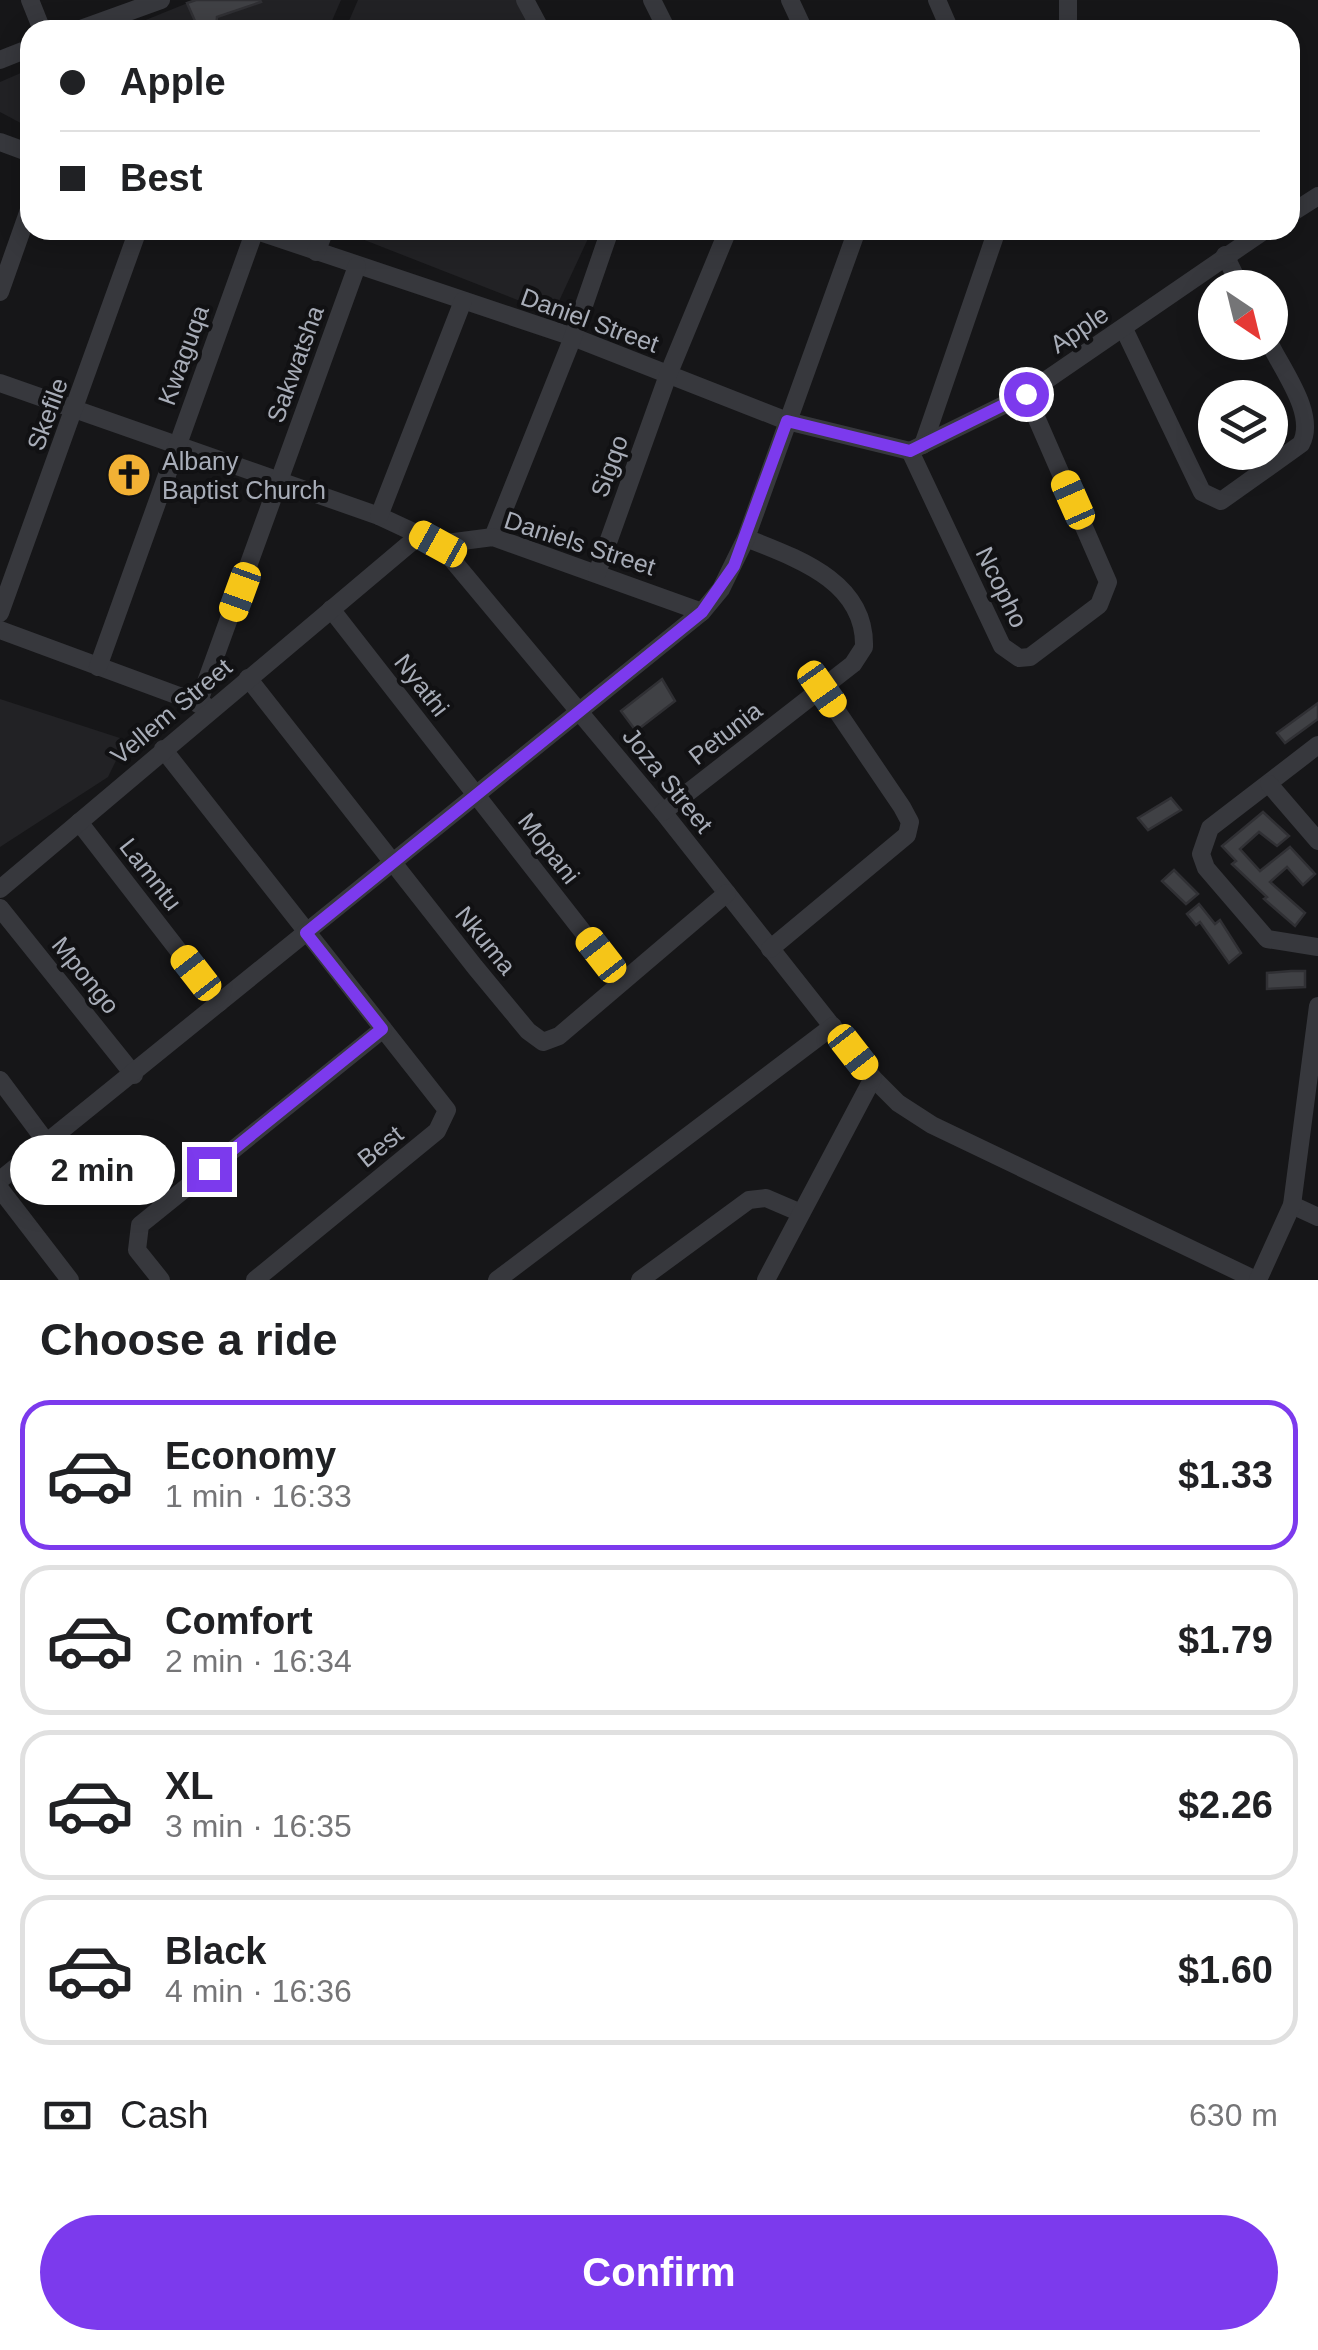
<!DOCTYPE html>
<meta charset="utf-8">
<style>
body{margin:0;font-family:Arial,sans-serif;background:#f2f2f2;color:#202124;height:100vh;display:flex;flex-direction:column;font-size:38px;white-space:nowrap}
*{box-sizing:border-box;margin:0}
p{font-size:32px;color:#757577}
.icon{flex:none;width:55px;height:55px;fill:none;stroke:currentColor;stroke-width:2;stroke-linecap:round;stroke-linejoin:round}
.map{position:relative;height:1280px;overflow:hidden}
.details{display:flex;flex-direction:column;background:#fff;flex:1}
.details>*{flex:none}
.guide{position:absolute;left:20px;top:20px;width:1280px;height:220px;border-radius:30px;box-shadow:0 5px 25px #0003;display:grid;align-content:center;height:220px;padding:0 40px;background:#fff}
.needle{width:65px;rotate:145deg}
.buttons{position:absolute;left:1198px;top:270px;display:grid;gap:20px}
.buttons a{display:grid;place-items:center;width:90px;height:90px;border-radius:50%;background:#fff;box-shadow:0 5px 25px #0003;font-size:50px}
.end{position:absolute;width:45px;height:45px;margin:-22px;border:12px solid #7c3aed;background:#fff;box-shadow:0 0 0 5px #fff}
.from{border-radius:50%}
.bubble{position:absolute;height:70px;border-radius:35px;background:#fff;box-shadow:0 5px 25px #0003;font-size:32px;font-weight:700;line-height:70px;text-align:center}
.car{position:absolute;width:30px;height:60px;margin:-30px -15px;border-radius:12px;box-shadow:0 0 8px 2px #0007;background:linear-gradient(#f5c518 24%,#345 0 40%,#f5c518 0 76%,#345 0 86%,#f5c518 0)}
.guide b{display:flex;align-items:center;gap:35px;height:95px;font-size:38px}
.guide b+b{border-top:2px solid #e0e0e0}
.guide i{width:25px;height:25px;background:#202124}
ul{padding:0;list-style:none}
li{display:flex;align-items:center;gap:30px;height:150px;margin:0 20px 15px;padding:0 20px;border:5px solid #e0e0e0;border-radius:30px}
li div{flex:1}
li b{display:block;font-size:38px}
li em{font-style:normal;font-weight:700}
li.selected{border-color:#7c3aed}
li>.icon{width:90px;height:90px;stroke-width:1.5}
h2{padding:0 40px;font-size:45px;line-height:120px}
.pay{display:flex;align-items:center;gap:25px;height:110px;padding:0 40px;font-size:38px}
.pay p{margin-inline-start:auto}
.action{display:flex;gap:20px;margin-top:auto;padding:20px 40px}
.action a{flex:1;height:115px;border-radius:60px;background:#7c3aed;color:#fff;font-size:40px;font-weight:700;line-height:115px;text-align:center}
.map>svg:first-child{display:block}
.built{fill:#222225}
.building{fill:#404145;stroke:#303034;stroke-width:2.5}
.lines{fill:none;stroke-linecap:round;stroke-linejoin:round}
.minor{stroke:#37383d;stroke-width:18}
.route{stroke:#7c3aed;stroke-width:12}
.labels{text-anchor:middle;stroke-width:8;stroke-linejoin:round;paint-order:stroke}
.street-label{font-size:25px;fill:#a8adb8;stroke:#111113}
.poi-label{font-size:25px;fill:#a8adb8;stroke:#111113;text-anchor:start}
</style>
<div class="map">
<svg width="1318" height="1280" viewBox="0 0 1318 1280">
<rect width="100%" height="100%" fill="#161618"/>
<g class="built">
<polygon points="195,0 341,0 328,30 121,30"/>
<polygon points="358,0 516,0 530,30 345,30"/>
<polygon points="30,69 30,128 0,112 0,82"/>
<polygon points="339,230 592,230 553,314"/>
<polygon points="0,699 126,740 108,777 0,847"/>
</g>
<g class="building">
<polygon points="196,0 260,0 261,2 217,17 216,30 199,30 187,3"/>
<polygon points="662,679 675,701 636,731 621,711"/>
<polygon points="1318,703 1318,719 1285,743 1277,733"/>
<polygon points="1171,798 1181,810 1148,830 1138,818"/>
<polygon points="1263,812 1289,836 1277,846 1259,832 1240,849 1260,871 1290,847 1315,874 1303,885 1287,867 1270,882 1305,913 1295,926 1264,899 1267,897 1232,864 1236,861 1222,846"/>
<polygon points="1174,870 1198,894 1186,904 1162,881"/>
<polygon points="1199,904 1215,924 1220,920 1241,953 1229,963 1200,922 1196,925 1187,914"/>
<polygon points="1291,971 1305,971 1305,987 1267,989 1267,973"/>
</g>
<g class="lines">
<g class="minor">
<polyline points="30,0 42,30"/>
<polyline points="525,0 541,30"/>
<polyline points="652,0 667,30"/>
<polyline points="790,0 804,30"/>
<polyline points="937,0 950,30"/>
<polyline points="78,30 161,0"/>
<polyline points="1068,30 1068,0"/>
<polyline points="0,60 30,48"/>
<polyline points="0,142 30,153"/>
<polyline points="1290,214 1318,196"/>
<polyline points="254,230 573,337 787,421 910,451"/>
<polyline points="316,252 325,230"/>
<polyline points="1225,255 1241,288"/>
<polyline points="0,292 30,207"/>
<path d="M1124 329 1202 492 1221 501 1301 444C1317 414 1282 370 1269 342"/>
<polyline points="0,383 379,516 439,544 663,812 873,1078 898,1103 932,1125 1256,1280"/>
<polyline points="923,445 997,230"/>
<polyline points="910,451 1002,646 1019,658 1030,657 1099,605 1108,582 1026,394"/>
<polyline points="910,451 1026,394 1265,230"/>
<polyline points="379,516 463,301"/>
<polyline points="493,537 573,337 610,230"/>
<polyline points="439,544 493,537 702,612"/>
<polyline points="597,573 668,375 728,230"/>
<polyline points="331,609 622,982"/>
<polyline points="0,613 138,230"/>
<polyline points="0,630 206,706"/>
<polyline points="98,667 255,230"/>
<polyline points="248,678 475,967 528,1031 543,1042 559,1036 727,893"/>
<polyline points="198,704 357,266"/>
<polyline points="1318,745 1210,828 1201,854 1206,868 1267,939 1318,947"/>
<polyline points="163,749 447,1110 437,1131 255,1280"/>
<polyline points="1269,784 1318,841"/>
<path d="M663 812 853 664 864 647C866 581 796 558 746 538"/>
<polyline points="79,822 219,1003"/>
<polyline points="0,889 421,534"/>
<polyline points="0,908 134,1075"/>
<polyline points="770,949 907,835 910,822 902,807 822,689"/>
<polyline points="0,1080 47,1143"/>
<polyline points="0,1180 702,612 721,589 746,538 857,230"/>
<polyline points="0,1189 70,1280"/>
<polyline points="1292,1205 1318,1217"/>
<polyline points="161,1280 137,1250 140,1225 383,1029"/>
<polyline points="497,1280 833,1026"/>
<polyline points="640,1280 749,1200 766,1198 801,1213"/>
<polyline points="766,1280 873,1078"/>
<polyline points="1258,1280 1292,1205 1318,1006"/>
</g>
</g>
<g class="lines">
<polyline class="route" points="209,1169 382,1029 306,933 702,612 734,566 787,421 910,451 1026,394"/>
</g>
<defs>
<symbol id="church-disc" viewBox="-11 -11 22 22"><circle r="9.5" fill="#f2b134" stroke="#111113"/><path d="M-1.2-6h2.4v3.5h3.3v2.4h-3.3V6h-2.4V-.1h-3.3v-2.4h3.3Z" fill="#111"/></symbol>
</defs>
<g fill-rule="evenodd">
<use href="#church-disc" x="104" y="450" width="50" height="50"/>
</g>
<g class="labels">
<g class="street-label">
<text transform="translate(590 320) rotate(20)" y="9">Daniel Street</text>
<text transform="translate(1079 329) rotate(-34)" y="9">Apple</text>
<text transform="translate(183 355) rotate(-70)" y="9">Kwaguqa</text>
<text transform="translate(295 364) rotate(-70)" y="9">Sakwatsha</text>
<text transform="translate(47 414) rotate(-70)" y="9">Skefile</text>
<text transform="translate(609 466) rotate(-70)" y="9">Sigqo</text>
<text transform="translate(580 543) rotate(18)" y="9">Daniels Street</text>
<text transform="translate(1002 587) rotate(64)" y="9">Ncopho</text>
<text transform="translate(422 685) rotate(52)" y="9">Nyathi</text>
<text transform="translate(171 711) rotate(-40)" y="9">Vellem Street</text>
<text transform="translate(725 733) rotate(-38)" y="9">Petunia</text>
<text transform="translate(668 780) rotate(51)" y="9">Joza Street</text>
<text transform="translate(549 848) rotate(52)" y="9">Mopani</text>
<text transform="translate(151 874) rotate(52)" y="9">Lamntu</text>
<text transform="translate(486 940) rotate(51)" y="9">Nkuma</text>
<text transform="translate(86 975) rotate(51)" y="9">Mpongo</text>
<text transform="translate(380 1146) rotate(-39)" y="9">Best</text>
</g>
<g class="poi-label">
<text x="162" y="470">Albany<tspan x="162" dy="29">Baptist Church</tspan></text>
</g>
</g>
</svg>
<div class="buttons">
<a><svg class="needle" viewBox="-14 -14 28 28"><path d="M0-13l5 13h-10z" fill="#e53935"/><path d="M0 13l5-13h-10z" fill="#757577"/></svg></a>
<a><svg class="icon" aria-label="layers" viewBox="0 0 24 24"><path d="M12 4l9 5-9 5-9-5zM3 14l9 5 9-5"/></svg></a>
</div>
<i class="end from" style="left:1026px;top:394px"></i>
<i class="end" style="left:209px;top:1169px"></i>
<div class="bubble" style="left:10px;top:1135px;width:165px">2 min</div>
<i class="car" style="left:1073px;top:500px;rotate:336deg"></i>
<i class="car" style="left:438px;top:544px;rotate:299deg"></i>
<i class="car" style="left:240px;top:592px;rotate:200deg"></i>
<i class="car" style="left:822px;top:689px;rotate:145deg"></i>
<i class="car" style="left:601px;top:955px;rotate:322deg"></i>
<i class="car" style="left:196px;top:973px;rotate:322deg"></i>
<i class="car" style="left:853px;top:1052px;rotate:142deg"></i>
<div class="guide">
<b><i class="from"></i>Apple</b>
<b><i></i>Best</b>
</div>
</div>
<section class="details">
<h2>Choose a ride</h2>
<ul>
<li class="selected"><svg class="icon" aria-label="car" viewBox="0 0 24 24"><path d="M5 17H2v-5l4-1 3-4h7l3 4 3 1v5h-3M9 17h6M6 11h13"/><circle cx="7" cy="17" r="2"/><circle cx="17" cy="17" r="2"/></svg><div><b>Economy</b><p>1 min · 16:33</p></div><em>$1.33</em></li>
<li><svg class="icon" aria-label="car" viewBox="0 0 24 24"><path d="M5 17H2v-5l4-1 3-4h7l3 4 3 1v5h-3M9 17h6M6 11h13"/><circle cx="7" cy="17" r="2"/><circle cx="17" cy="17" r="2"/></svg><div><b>Comfort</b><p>2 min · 16:34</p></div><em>$1.79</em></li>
<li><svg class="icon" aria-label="car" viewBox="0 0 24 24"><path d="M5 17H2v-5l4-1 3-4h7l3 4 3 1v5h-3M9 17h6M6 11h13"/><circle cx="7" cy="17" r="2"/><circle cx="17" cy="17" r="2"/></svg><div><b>XL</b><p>3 min · 16:35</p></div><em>$2.26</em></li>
<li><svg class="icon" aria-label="car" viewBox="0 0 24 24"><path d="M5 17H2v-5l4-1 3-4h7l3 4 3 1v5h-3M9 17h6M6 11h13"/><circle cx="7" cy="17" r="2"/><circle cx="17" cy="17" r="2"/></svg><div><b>Black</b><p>4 min · 16:36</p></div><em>$1.60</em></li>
</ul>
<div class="pay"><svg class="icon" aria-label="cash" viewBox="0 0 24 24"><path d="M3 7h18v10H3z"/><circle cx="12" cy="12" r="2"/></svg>Cash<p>630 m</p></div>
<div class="action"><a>Confirm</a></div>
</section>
